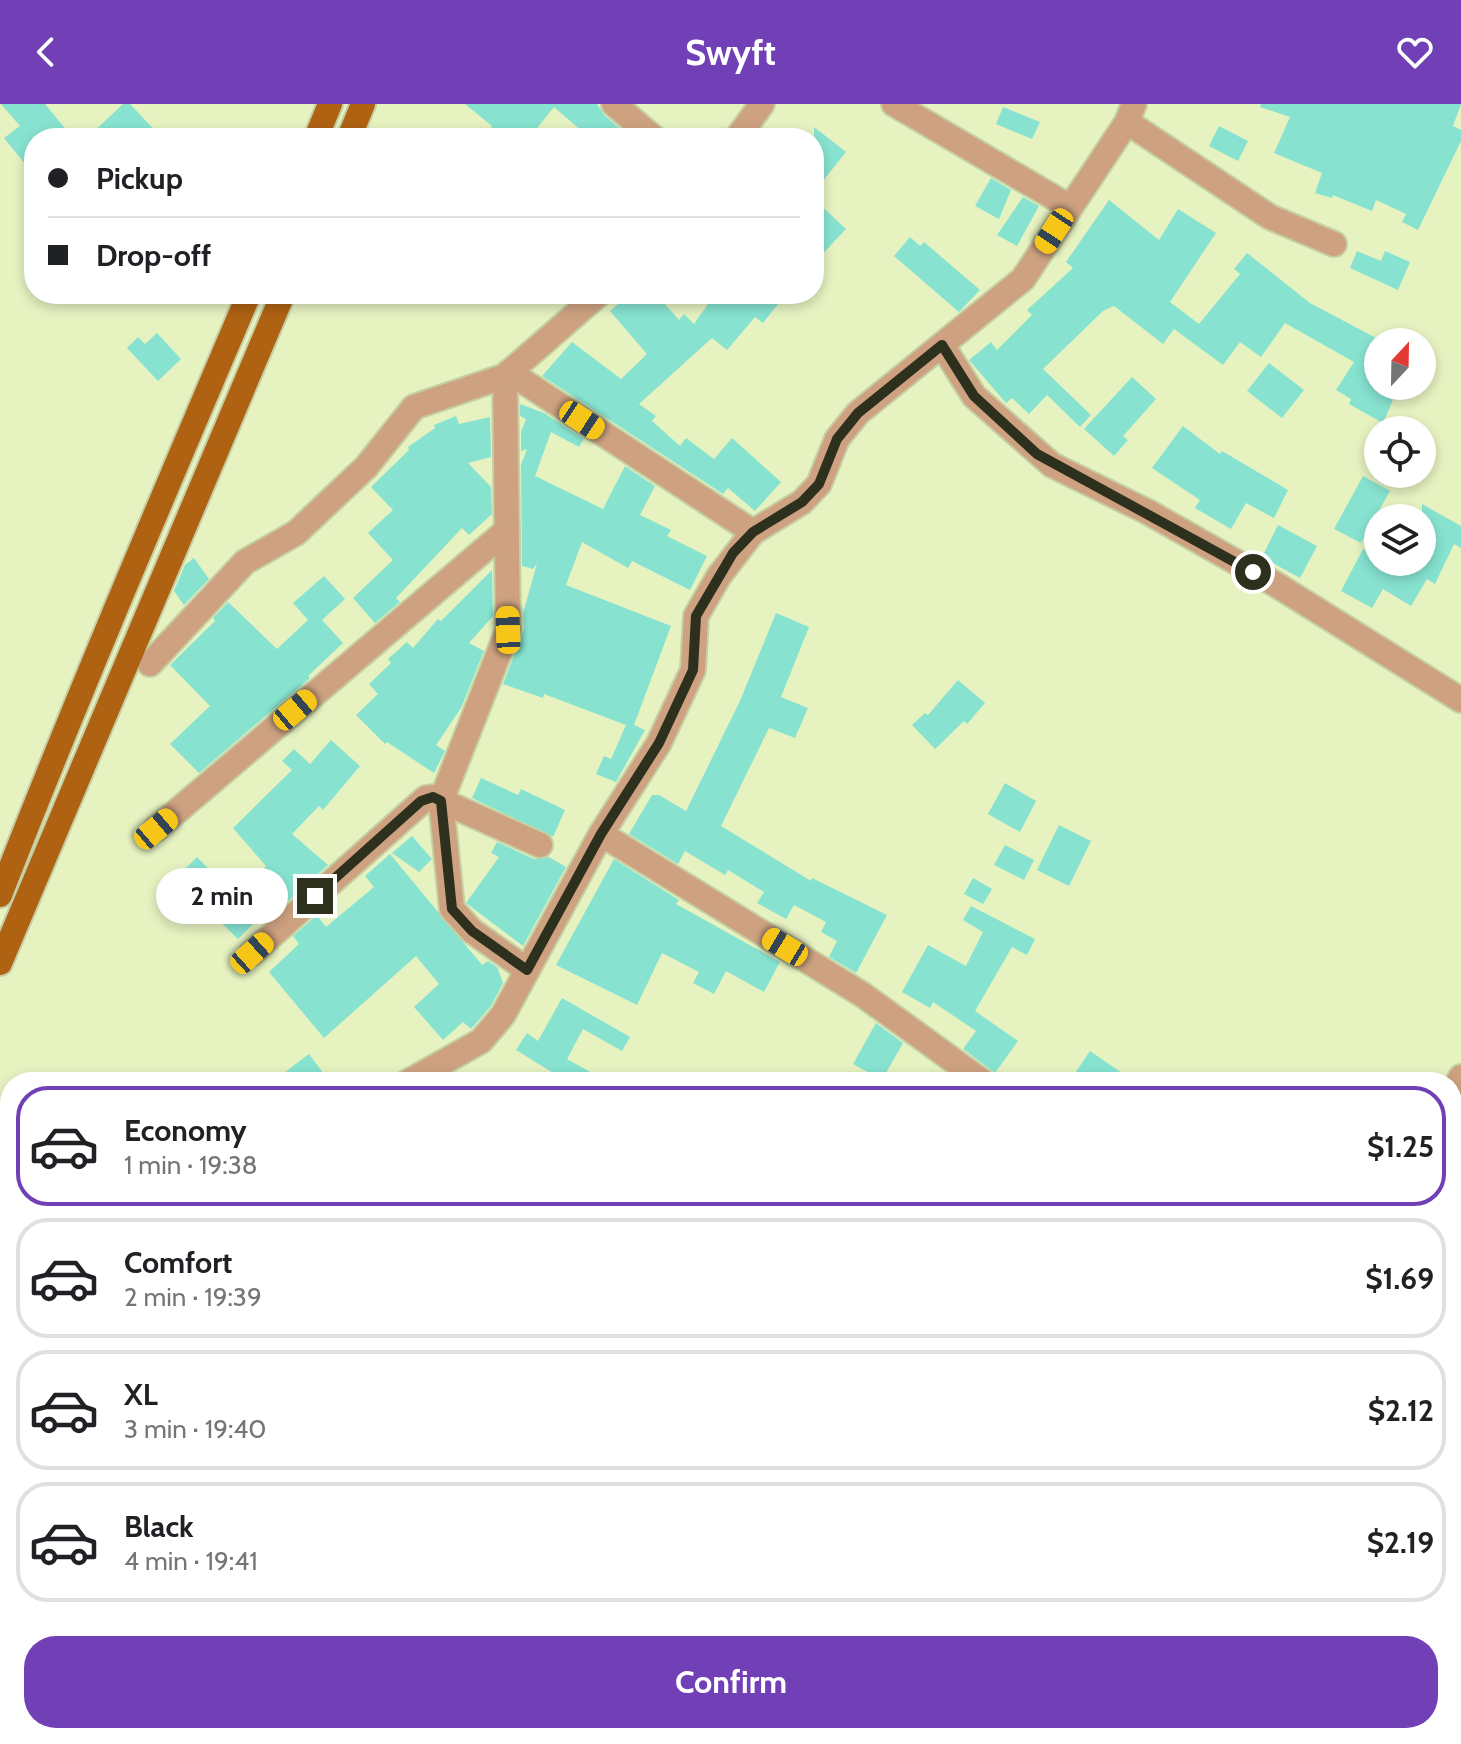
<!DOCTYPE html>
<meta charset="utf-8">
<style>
body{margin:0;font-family:Cabin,sans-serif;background:#f2f2f2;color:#202124;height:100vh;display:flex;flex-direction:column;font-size:30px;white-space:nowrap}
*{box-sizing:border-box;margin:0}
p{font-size:26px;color:#757577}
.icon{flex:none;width:44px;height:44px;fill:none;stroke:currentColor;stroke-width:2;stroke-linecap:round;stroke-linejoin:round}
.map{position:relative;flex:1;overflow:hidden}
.sheet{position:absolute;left:0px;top:968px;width:1462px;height:672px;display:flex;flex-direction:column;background:#fff;border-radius:32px 32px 0 0;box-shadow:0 4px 12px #0003}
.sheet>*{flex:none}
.hud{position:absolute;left:24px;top:24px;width:800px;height:176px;border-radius:32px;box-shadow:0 4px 12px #0003;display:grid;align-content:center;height:176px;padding:0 24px;background:#fff}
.needle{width:52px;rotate:22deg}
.controls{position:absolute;left:1364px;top:224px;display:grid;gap:16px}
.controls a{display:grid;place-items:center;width:72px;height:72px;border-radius:50%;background:#fff;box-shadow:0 4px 12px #0003;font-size:40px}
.end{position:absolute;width:36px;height:36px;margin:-18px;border:10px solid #2c301d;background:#fff;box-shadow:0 0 0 4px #fff}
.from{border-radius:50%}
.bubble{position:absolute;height:56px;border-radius:28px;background:#fff;box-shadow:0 4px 12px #0003;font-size:26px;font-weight:700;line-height:56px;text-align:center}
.car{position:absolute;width:24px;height:48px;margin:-24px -12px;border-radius:10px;box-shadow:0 0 6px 2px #0007;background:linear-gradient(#f5c518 24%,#345 0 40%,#f5c518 0 76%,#345 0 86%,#f5c518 0)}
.hud b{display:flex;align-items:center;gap:28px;height:76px;font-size:30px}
.hud b+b{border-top:2px solid #e0e0e0}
.hud i{width:20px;height:20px;background:#202124}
ul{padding:14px 0 0;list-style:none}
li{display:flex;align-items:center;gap:24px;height:120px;margin:0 16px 12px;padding:0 8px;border:4px solid #e0e0e0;border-radius:32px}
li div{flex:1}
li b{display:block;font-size:30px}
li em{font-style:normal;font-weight:700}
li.selected{border-color:#7140b7}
li>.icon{width:72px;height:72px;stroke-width:1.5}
.button{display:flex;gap:16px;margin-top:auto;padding:16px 24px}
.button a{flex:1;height:92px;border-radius:32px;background:#7140b7;color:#fff;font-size:32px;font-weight:700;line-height:92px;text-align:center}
header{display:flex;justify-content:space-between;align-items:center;height:104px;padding:0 24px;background:#7140b7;color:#fff;font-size:36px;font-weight:700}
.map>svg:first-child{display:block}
.building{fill:#87e3d0}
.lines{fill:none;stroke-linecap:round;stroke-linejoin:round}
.minor-casing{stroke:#c5cfa3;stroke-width:28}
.major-casing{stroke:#c5cfa3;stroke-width:28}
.minor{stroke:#cea281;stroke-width:24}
.major{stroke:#af6212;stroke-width:24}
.route{stroke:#2c301d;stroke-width:10}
</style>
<header><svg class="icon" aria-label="back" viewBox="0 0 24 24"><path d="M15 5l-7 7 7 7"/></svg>Swyft<svg class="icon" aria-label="heart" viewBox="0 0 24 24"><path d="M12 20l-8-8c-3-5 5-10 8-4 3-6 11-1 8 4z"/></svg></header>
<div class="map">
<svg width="1461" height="1640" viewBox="0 0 1461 1640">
<rect width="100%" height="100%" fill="#e6f2c0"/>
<g class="building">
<polygon points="1,0 45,0 73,34 34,34 34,71 4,34 20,22"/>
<polygon points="123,0 130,0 162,34 87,34"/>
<polygon points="465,0 597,0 604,11 631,34 590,34 554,3 529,34 483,34 492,22"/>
<polygon points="1261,0 1461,0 1453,22 1461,26 1461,37 1418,126 1402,118 1406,110 1376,96 1372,107 1333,91 1332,94 1315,89 1322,69 1274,49 1290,13 1260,3"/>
<polygon points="1003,3 1040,18 1032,35 996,20"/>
<polygon points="1219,22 1248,37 1238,57 1209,42"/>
<polygon points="814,23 846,48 814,88"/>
<polygon points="991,74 1011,86 999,115 975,102"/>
<polygon points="1023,93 1039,102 1017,142 997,131"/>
<polygon points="814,95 846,125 814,159"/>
<polygon points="1109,96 1159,136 1178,105 1216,129 1170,198 1199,220 1240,170 1234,165 1247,149 1310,199 1378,235 1378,282 1399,282 1383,319 1349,300 1351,295 1336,286 1354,258 1285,219 1261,253 1240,238 1223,261 1174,225 1163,240 1114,202 1103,207 1043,265 1091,311 1080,323 1047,291 1029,310 1012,294 1006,299 969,256 991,238 997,246 1032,211 1027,206 1073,164 1066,158"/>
<polygon points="910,133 920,142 924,138 980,186 959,208 894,152"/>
<polygon points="1357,147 1381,157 1385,147 1410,158 1398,186 1350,164"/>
<polygon points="630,190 656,190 679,216 684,210 694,220 715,190 786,190 763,219 755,213 727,246 712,234 639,300 656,312 652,317 680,342 686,334 714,355 732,334 781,378 755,407 728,384 723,390 542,272 572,238 621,275 647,250 610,207"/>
<polygon points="157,229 181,255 158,277 127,244 138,233 145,240"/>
<polygon points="1269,259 1304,286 1282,314 1247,287"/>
<polygon points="1132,273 1156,295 1123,332 1128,336 1114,352 1084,325"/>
<polygon points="520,300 544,309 584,335 579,343 551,328 535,372 603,405 625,362 655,382 640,411 671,426 667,432 707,452 690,486 632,457 628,464 582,438 566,481 671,522 634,621 645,626 616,678 596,670 604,652 611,655 626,621 544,590 543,594 503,580 524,525 523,509 537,460 533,465 522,462 521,361 527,345 521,347 521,328 526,315 520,312"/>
<polygon points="456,312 459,320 490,313 491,353 468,359 491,383 492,410 469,431 462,424 396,494 400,498 375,519 353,494 393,456 368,429 393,406 371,383 409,346 408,343 435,324 434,321"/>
<polygon points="1183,322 1220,350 1222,347 1288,386 1274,414 1246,399 1231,425 1195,404 1200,396 1152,364"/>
<polygon points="1363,372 1390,387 1361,439 1334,425"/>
<polygon points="1422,400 1461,422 1461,444 1454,440 1435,480 1427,475 1411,502 1383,485 1372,504 1341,487 1363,445 1378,453 1378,458 1387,458 1406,468 1391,458 1422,458"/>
<polygon points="1278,421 1317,442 1300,474 1262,453"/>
<polygon points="194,454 209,475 184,501 174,487 185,461"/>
<polygon points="492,466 493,512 469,539 484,547 461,604 436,641 445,647 434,669 387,638 385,640 356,611 378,590 369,580 391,559 388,555 407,538 413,544 438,515 441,517"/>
<polygon points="324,472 345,495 322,516 343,539 308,572 310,574 199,669 170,640 210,602 170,561 215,517 213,514 228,498 277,545 308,516 293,499"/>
<polygon points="776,509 809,523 781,593 808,604 795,634 769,624 721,722 811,777 812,774 887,811 856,869 829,853 837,837 821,828 826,818 794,801 786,815 757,799 764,788 728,766 725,771 685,747 678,760 629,730 652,691 659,691 686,707 740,597"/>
<polygon points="958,576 985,599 967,620 964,617 935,645 912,621 925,609 928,611"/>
<polygon points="331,636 360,662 323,706 319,702 292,730 328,761 267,816 262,811 238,835 207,805 201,811 170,780 197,753 236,793 266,762 233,724 292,666 282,657 294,645 310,660"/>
<polygon points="481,674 518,691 521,685 565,706 553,733 472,694"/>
<polygon points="1005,679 1036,697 1020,728 988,710"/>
<polygon points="1059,721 1091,737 1069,782 1037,766"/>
<polygon points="412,732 432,755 419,768 392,749"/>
<polygon points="497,738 534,755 549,753 566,763 523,842 466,799 499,753 491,749"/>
<polygon points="1005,741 1034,756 1024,776 994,761"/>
<polygon points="390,750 482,861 488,857 497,863 503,879 491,902 471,925 463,918 443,936 414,903 439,880 416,852 324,934 269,868 299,840 293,832 317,811 326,823 374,783 365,772"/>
<polygon points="614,755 679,796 676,800 780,858 764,888 726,867 714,890 693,879 699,868 662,849 637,901 556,861"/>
<polygon points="973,774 992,785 983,800 964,790"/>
<polygon points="971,802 1035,835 1027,851 1012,843 975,907 1018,937 995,969 963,945 976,927 933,898 930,904 902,888 928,841 966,862 983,828 963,816"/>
<polygon points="562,894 630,933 622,947 583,925 567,955 608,978 568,978 516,946 527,929 538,937"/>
<polygon points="876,919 903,939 882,976 853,960"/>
<polygon points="1090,947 1135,978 1069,978"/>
<polygon points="309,950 330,978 272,978"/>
</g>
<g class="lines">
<defs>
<g id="minor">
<polyline points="614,0 654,34"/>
<polyline points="894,0 1070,103"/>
<polyline points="1127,18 1270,113 1334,140"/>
<polyline points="737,34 762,0"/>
<polyline points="942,241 974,292 1052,361 1148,408 1275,480 1461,596"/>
<polyline points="509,268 753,428"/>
<polyline points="505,272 508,526 441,697 452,805 472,827 527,866"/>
<polyline points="150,560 245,458 296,429 366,363 414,303 505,272 599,190"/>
<polyline points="156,725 505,428"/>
<polyline points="601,730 863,891 983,978"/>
<polyline points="252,849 426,694 433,693 540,741"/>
<polyline points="408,978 481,937 503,911 601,730 659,639 693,566 696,512 719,472 753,428 802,398 819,380 837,335 858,309 1023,175 1127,18 1134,0"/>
<polyline points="1452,989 1461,973"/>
<polyline points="1452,1335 1461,1318"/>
<polyline points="1315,1640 1320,1630"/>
</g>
<g id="major">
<polyline points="316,34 330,0"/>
<polyline points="349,34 363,0"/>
<path d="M0 791C79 588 164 390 249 190"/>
<polyline points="0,859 283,190"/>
</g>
</defs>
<use href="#minor" class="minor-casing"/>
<use href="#major" class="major-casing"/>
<use href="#minor" class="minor"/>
<use href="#major" class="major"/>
</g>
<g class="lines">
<polyline class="route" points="315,792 421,697 433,693 441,697 452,805 472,827 527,866 601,730 659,639 693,566 696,512 733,449 753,428 802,398 819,380 837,335 858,309 942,241 974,292 1037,350 1253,468"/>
</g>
</svg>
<div class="controls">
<a><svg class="needle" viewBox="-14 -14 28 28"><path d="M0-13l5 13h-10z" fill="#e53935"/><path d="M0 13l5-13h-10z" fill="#757577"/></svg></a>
<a><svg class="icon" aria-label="locate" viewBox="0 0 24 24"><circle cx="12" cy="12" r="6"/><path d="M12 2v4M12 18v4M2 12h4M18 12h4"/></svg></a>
<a><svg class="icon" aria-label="layers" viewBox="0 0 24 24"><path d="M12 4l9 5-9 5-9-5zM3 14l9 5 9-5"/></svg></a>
</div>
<i class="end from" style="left:1253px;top:468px"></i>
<i class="end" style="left:315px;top:792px"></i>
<div class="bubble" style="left:156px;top:764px;width:132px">2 min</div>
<i class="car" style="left:1054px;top:127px;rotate:213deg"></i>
<i class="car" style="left:582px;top:316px;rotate:123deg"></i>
<i class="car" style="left:508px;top:526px;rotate:358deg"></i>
<i class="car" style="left:295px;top:606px;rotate:50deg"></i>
<i class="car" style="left:156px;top:725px;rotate:50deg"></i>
<i class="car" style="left:785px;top:843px;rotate:301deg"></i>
<i class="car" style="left:252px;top:849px;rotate:48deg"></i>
<div class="hud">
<b><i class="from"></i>Pickup</b>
<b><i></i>Drop-off</b>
</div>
<section class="sheet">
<ul>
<li class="selected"><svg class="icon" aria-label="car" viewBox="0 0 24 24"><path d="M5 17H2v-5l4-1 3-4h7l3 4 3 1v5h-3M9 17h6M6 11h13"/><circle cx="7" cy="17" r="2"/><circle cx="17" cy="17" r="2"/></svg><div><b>Economy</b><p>1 min · 19:38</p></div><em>$1.25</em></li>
<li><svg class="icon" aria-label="car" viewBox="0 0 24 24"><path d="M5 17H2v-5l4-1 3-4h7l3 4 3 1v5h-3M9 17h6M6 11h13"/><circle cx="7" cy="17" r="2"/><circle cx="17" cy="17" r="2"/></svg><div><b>Comfort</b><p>2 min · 19:39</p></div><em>$1.69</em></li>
<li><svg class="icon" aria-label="car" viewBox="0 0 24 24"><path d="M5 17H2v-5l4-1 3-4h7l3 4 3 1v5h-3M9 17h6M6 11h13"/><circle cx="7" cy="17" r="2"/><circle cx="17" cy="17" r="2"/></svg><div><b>XL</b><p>3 min · 19:40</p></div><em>$2.12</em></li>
<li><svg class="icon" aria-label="car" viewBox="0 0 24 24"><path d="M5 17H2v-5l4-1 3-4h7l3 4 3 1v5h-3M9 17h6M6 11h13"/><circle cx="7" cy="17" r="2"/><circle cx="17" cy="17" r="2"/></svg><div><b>Black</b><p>4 min · 19:41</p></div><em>$2.19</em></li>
</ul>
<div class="button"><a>Confirm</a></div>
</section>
</div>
